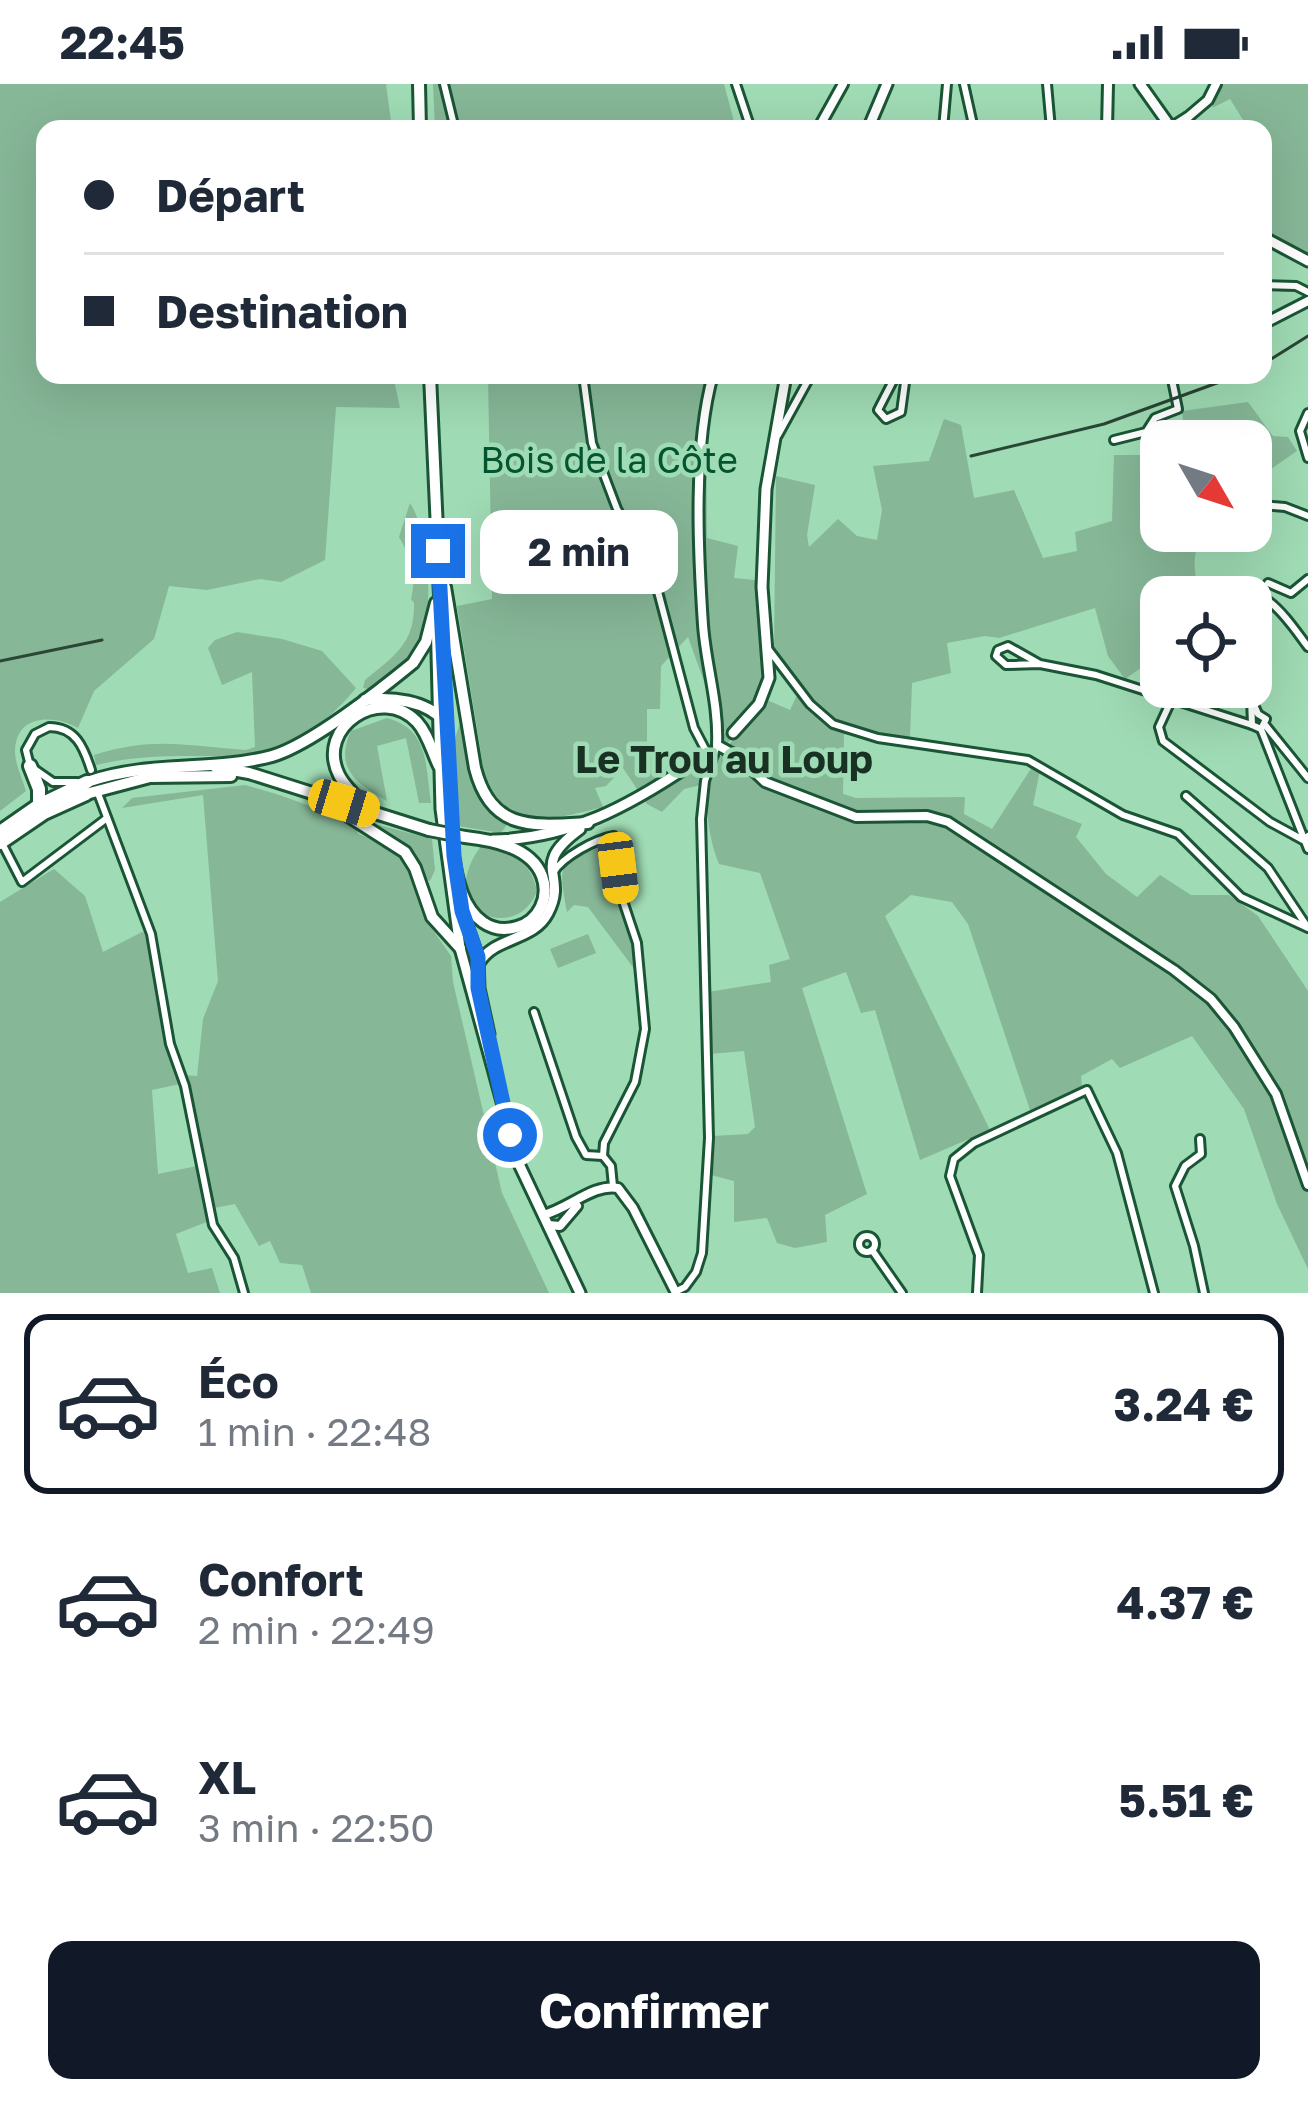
<!DOCTYPE html>
<html lang="fr">
<meta charset="utf-8">
<style>
body{margin:0;font-family:"Golos Text",sans-serif;background:#f2f2f3;color:#1f2937;height:100vh;display:flex;flex-direction:column;font-size:45px;white-space:nowrap}
*{box-sizing:border-box;margin:0}
p{font-size:39px;color:#747a83}
.icon{flex:none;width:66px;height:66px;fill:none;stroke:currentColor;stroke-width:2;stroke-linecap:round;stroke-linejoin:round}
.map{position:relative;height:1209px;overflow:hidden}
.panel{display:flex;flex-direction:column;background:#fff;flex:1}
.panel>*{flex:none}
.banner{position:absolute;left:36px;top:36px;width:1236px;height:264px;border-radius:24px;box-shadow:0 12px 48px #0002;display:grid;align-content:center;height:264px;padding:0 48px;background:#fff}
.needle{width:78px;rotate:129deg}
.fabs{position:absolute;left:1140px;top:336px;display:grid;gap:24px}
.fabs a{display:grid;place-items:center;width:132px;height:132px;border-radius:24px;background:#fff;box-shadow:0 12px 48px #0002;font-size:60px}
.end{position:absolute;width:54px;height:54px;margin:-27px;border:15px solid #1a73e8;background:#fff;box-shadow:0 0 0 6px #fff}
.from{border-radius:50%}
.bubble{position:absolute;height:84px;border-radius:24px;background:#fff;box-shadow:0 12px 48px #0002;font-size:39px;font-weight:700;line-height:84px;text-align:center}
.car{position:absolute;width:36px;height:72px;margin:-36px -18px;border-radius:15px;box-shadow:0 0 9px 3px #0007;background:linear-gradient(#f5c518 24%,#345 0 40%,#f5c518 0 76%,#345 0 86%,#f5c518 0)}
.banner b{display:flex;align-items:center;gap:42px;height:114px;font-size:45px}
.banner b+b{border-top:3px solid #e0e1e3}
.banner i{width:30px;height:30px;background:#1f2937}
ul{padding:21px 0 0;list-style:none}
li{display:flex;align-items:center;gap:36px;height:180px;margin:0 24px 18px;padding:0 24px;border:6px solid transparent;border-radius:24px}
li div{flex:1}
li b{display:block;font-size:45px}
li em{font-style:normal;font-weight:700}
li.on{border-color:#111827}
li>.icon{width:108px;height:108px;stroke-width:1.5}
.action{display:flex;gap:24px;margin-top:auto;padding:24px 48px}
.action a{flex:1;height:138px;border-radius:24px;background:#111827;color:#fff;font-size:48px;font-weight:700;line-height:138px;text-align:center}
.status{display:flex;justify-content:space-between;align-items:center;height:84px;padding:0 60px;background:#fff;direction:ltr}
.status svg{height:33px;fill:currentColor}
.map>svg:first-child{display:block}
.green{fill:#86b797;fill-rule:evenodd}
.lines{fill:none;stroke-linecap:round;stroke-linejoin:round}
.secondary-tunnel{stroke:#84b997;stroke-width:9;stroke-dasharray:9 4.5;stroke-linecap:butt}
.minor-casing{stroke:#1a5635;stroke-width:12}
.tertiary-casing{stroke:#1a5635;stroke-width:14}
.secondary-casing{stroke:#1a5635;stroke-width:15}
.primary-casing{stroke:#1a5635;stroke-width:16}
.trunk-casing{stroke:#1a5635;stroke-width:18}
.minor{stroke:#fff;stroke-width:6}
.tertiary{stroke:#fff;stroke-width:8}
.secondary{stroke:#fff;stroke-width:9}
.primary{stroke:#fff;stroke-width:10}
.trunk{stroke:#fff;stroke-width:12}
.rail{stroke:#2a4634;stroke-width:3}
.tertiary-bridge-casing{stroke:#1a5635;stroke-width:14;stroke-linecap:butt}
.primary-bridge-casing{stroke:#1a5635;stroke-width:16;stroke-linecap:butt}
.tertiary-bridge{stroke:#fff;stroke-width:8}
.primary-bridge{stroke:#fff;stroke-width:10}
.route{stroke:#1a73e8;stroke-width:15}
.labels{text-anchor:middle;stroke-width:9;stroke-linejoin:round;paint-order:stroke}
.park-label{font-size:36px;fill:#04542f;stroke:#9fdbb4}
.neighbourhood-label{font-size:39px;font-weight:bold;fill:#193122;stroke:#9fdbb4}
</style>
<div class="status"><b>22:45</b><svg viewBox="0 0 49 12"><path d="M0 12V9h3v3zM5 12V6h3v6zM10 12V3h3v9zM15 12V0h3v12zM26 1h20v11H26zM47 4h2v5h-2z"/></svg></div>
<div class="map">
<svg width="1308" height="1209" viewBox="0 0 1308 1209">
<rect width="100%" height="100%" fill="#9fdbb4"/>
<g class="green">
<path d="M0 0H386L392 45H45V291H393L400 324 336 323 325 476 281 498 260 495 207 506 169 502 154 555 94 607 78 644C55 631 16 629 15 667 15 680 22 694 26 707L0 727Z"/>
<polygon points="433,0 724,0 736,45 435,45"/>
<polygon points="1223,0 1308,0 1308,169 1284,161 1263,142 1263,45 1243,45 1245,39 1230,15 1212,24"/>
<path d="M488 291H706L707 454 738 462 734 494 755 496 763 595C758 621 741 635 721 651L717 600 706 603 688 553 661 582 660 625H647V664L655 682 680 677 678 669 701 663 708 679 701 701 684 705 662 728 647 720 623 684 606 702 595 704 603 723C559 734 510 749 486 700L457 522 492 515Z"/>
<path d="M1248 318 1273 352 1288 353 1297 367 1251 399V357H1161V447H1204C1191 470 1193 488 1201 513H1161V521L1155 523 1161 534V570L1125 595 1108 572 1095 524 999 554 985 552 947 559 951 589 912 599 910 654 844 650 843 710 856 714 965 713 964 730 992 745 1032 683 1040 686 1033 721 1082 740 1076 753 1106 790 1137 813 1160 791 1191 811H1229L1258 832 1308 907V1185L1277 1120 1244 1025 1192 952 1120 984 1112 975 1081 992 1082 1002 1030 1026 968 840 952 818 911 811 885 832 990 1046 920 1076 875 926 861 929 846 888 802 904 867 1110 825 1131 827 1158 795 1164 777 1159 767 1134 734 1138V1097L711 1091 712 1052 748 1050 755 1043 744 967 710 970 708 908 771 898 769 881 790 875 760 789 719 780C706 748 700 699 723 668 736 650 754 636 767 616L790 626 800 605 774 567 776 392 815 401 807 451 809 463 838 435 857 452 877 456 882 426 873 382 929 377 944 335 961 341 974 414 1014 406 1043 474 1077 467 1075 448 1112 437 1114 371H1157L1156 356 1185 355 1182 327Z"/>
<path d="M410 419C430 449 437 537 414 568 403 583 384 594 369 605L363 604 365 596C394 572 415 560 414 519L411 515C417 491 411 473 399 453Z"/>
<path d="M237 548 282 555 322 567 356 604C271 707 209 654 96 681L94 671C155 652 185 662 246 666L255 663 252 588 222 601 208 564 215 556Z"/>
<path d="M387 634C430 646 425 681 431 719H419L406 654 377 662 387 717C356 700 334 683 351 647Z"/>
<polygon points="461,636 477,707 508,739 501,749 458,742 451,667"/>
<path d="M245 701C285 712 320 724 357 745L358 750 386 760 405 778 423 832 451 872 453 898 502 1109 549 1209H311L302 1181 280 1179 270 1157 259 1162 235 1120 214 1124 209 1137 176 1150 188 1189 212 1184 220 1209H0V818L54 785 85 812 103 868 142 848H152C165 895 166 945 184 991L197 992 203 935 218 897 203 711 122 724 132 714ZM180 1000 187 1017 197 1082 158 1090 152 1006Z"/>
<polygon points="375,740 432,755 435,786 430,797 425,795 417,773"/>
<path d="M481 762C510 770 531 775 537 807 517 861 432 828 481 762Z"/>
<path d="M600 762 610 770C616 810 633 846 635 886L588 823 574 821 567 828C559 779 556 784 600 762Z"/>
<polygon points="588,850 596,869 558,884 550,865"/>
</g>
<g class="lines">
<polyline class="secondary-tunnel" points="690,681 733,649"/>
<defs>
<g id="minor">
<polyline points="444,0 455,45"/>
<polyline points="736,0 751,45"/>
<polyline points="964,0 974,45"/>
<polyline points="1047,0 1051,45"/>
<polyline points="943,45 947,0"/>
<polyline points="1263,201 1296,202 1308,208"/>
<polyline points="583,291 592,359 617,425 652,485 694,644 705,665 714,671"/>
<polyline points="896,291 878,326 886,335 901,328 906,291"/>
<polyline points="1308,329 1300,347 1308,374"/>
<polyline points="778,351 811,291"/>
<polyline points="1114,356 1146,348 1155,334 1178,325 1171,291"/>
<polyline points="1251,420 1285,423 1308,432"/>
<polyline points="1268,499 1291,509 1308,495"/>
<path d="M1224 513C1261 491 1289 538 1308 563"/>
<polyline points="769,566 810,620 833,640 878,654 1028,676 1123,731 1178,750 1241,813 1308,844"/>
<polyline points="1040,580 1008,562 998,566 996,572 1006,581 1040,580 1096,591 1252,641"/>
<polyline points="1246,603 1258,630 1266,635 1261,645 1252,641 1251,614"/>
<polyline points="1171,617 1159,643 1163,657 1270,738 1303,756 1308,752"/>
<polyline points="1266,642 1308,694"/>
<polyline points="1261,645 1308,765"/>
<path d="M77 698H53L30 682 26 666 35 650 49 643C76 643 84 664 91 686"/>
<polyline points="99,712 151,850 170,960 185,1002 213,1141 234,1174 244,1209"/>
<polyline points="1186,712 1268,784 1306,841"/>
<polyline points="3,761 22,798 107,734"/>
<path d="M553 789C563 772 596 755 614 752L620 758 622 814 637 859 645 945 635 998 604 1059 603 1072 611 1082 613 1102"/>
<polyline points="534,928 576,1053 586,1071 603,1072"/>
<polyline points="1200,1055 1201,1070 1185,1082 1175,1102 1194,1162 1204,1209"/>
<circle cx="867" cy="1160" r="8"/>
<polyline points="872,1166 902,1209"/>
<polyline points="675,1208 685,1203 696,1188 702,1169 709,1054 701,735 705,697 717,661"/>
<polyline points="977,1209 979,1171 950,1092 954,1075 974,1059 1087,1006 1117,1069 1154,1209"/>
</g>
<g id="tertiary">
<polyline points="1188,33 1208,16 1216,0"/>
<polyline points="818,45 843,0"/>
<polyline points="1107,45 1108,0"/>
<polyline points="1263,240 1308,217"/>
<path d="M713 291C693 363 698 466 703 541 706 582 719 620 717 661L739 673 765 698 856 733 927 732 948 738 1174 886 1211 915 1234 943 1276 1010 1308 1101"/>
<path d="M543 1131C568 1125 594 1099 618 1104L633 1124 676 1209"/>
<polyline points="548,1141 560,1142 577,1122"/>
</g>
<g id="secondary">
<polyline points="1140,0 1172,45"/>
<polyline points="868,45 887,0"/>
<polyline points="1263,153 1308,177"/>
<polyline points="436,531 441,725 460,864 519,1080 580,1209"/>
<polyline points="733,649 759,620 769,594 762,503 766,405 786,291"/>
<path d="M493 756C569 755 629 722 690 681"/>
<polyline points="462,810 462,827 478,873 479,904 489,950"/>
<path d="M479 879C495 852 533 858 548 829 569 789 528 783 580 745"/>
</g>
<g id="primary">
<polyline points="419,0 420,45"/>
<path d="M430 291C434 394 440 497 444 601 446 656 443 759 462 809 471 833 490 851 517 843 539 837 550 813 542 792 531 763 492 756 465 753"/>
<path d="M445 503 475 684C491 748 534 742 588 739"/>
<path d="M365 616C392 613 426 616 445 638"/>
<polyline points="215,683 249,689 429,746"/>
<path d="M87 698C151 676 212 688 272 672 310 661 380 606 413 579L426 558 436 519"/>
<polyline points="86,710 150,693 231,692"/>
<polyline points="325,717 405,768 415,784 432,833 460,864"/>
<path d="M371 727C360 716 346 705 339 691 315 643 381 600 417 638 428 650 432 668 439 682"/>
</g>
<g id="trunk">
<polyline points="30,682 39,705 39,721"/>
<polyline points="0,748 39,721 87,698"/>
<polyline points="0,759 44,729 86,710"/>
</g>
</defs>
<use href="#minor" class="minor-casing"/>
<use href="#tertiary" class="tertiary-casing"/>
<use href="#secondary" class="secondary-casing"/>
<use href="#primary" class="primary-casing"/>
<use href="#trunk" class="trunk-casing"/>
<use href="#minor" class="minor"/>
<use href="#tertiary" class="tertiary"/>
<use href="#secondary" class="secondary"/>
<use href="#primary" class="primary"/>
<use href="#trunk" class="trunk"/>
<g class="rail">
<polyline points="1263,280 1308,252"/>
<polyline points="971,372 1104,340 1239,291"/>
<polyline points="0,577 102,556"/>
</g>
<defs>
<polyline id="tertiary-bridge" points="1169,45 1188,33"/>
<polyline id="primary-bridge" points="429,746 465,753"/>
</defs>
<use href="#tertiary-bridge" class="tertiary-bridge-casing"/>
<use href="#primary-bridge" class="primary-bridge-casing"/>
<use href="#tertiary-bridge" class="tertiary-bridge"/>
<use href="#primary-bridge" class="primary-bridge"/>
</g>
<g class="lines">
<polyline class="route" points="438,467 454,772 462,827 478,873 478,904 510,1051"/>
</g>
<g class="labels">
<g class="park-label">
<text x="609" y="389">Bois de la Côte</text>
</g>
<g class="neighbourhood-label">
<text x="724" y="689">Le Trou au Loup</text>
</g>
</g>
</svg>
<div class="fabs">
<a><svg class="needle" viewBox="-14 -14 28 28"><path d="M0-13l5 13h-10z" fill="#e53935"/><path d="M0 13l5-13h-10z" fill="#747a83"/></svg></a>
<a><svg class="icon" aria-label="locate" viewBox="0 0 24 24"><circle cx="12" cy="12" r="6"/><path d="M12 2v4M12 18v4M2 12h4M18 12h4"/></svg></a>
</div>
<i class="end from" style="left:510px;top:1051px"></i>
<i class="end" style="left:438px;top:467px"></i>
<div class="bubble" style="left:480px;top:426px;width:198px">2 min</div>
<i class="car" style="left:344px;top:719px;rotate:107deg"></i>
<i class="car" style="left:618px;top:784px;rotate:173deg"></i>
<div class="banner">
<b><i class="from"></i>Départ</b>
<b><i></i>Destination</b>
</div>
</div>
<section class="panel">
<ul>
<li class="on"><svg class="icon" aria-label="car" viewBox="0 0 24 24"><path d="M5 17H2v-5l4-1 3-4h7l3 4 3 1v5h-3M9 17h6M6 11h13"/><circle cx="7" cy="17" r="2"/><circle cx="17" cy="17" r="2"/></svg><div><b>Éco</b><p>1 min · 22:48</p></div><em>3.24 €</em></li>
<li><svg class="icon" aria-label="car" viewBox="0 0 24 24"><path d="M5 17H2v-5l4-1 3-4h7l3 4 3 1v5h-3M9 17h6M6 11h13"/><circle cx="7" cy="17" r="2"/><circle cx="17" cy="17" r="2"/></svg><div><b>Confort</b><p>2 min · 22:49</p></div><em>4.37 €</em></li>
<li><svg class="icon" aria-label="car" viewBox="0 0 24 24"><path d="M5 17H2v-5l4-1 3-4h7l3 4 3 1v5h-3M9 17h6M6 11h13"/><circle cx="7" cy="17" r="2"/><circle cx="17" cy="17" r="2"/></svg><div><b>XL</b><p>3 min · 22:50</p></div><em>5.51 €</em></li>
</ul>
<div class="action"><a>Confirmer</a></div>
</section>
